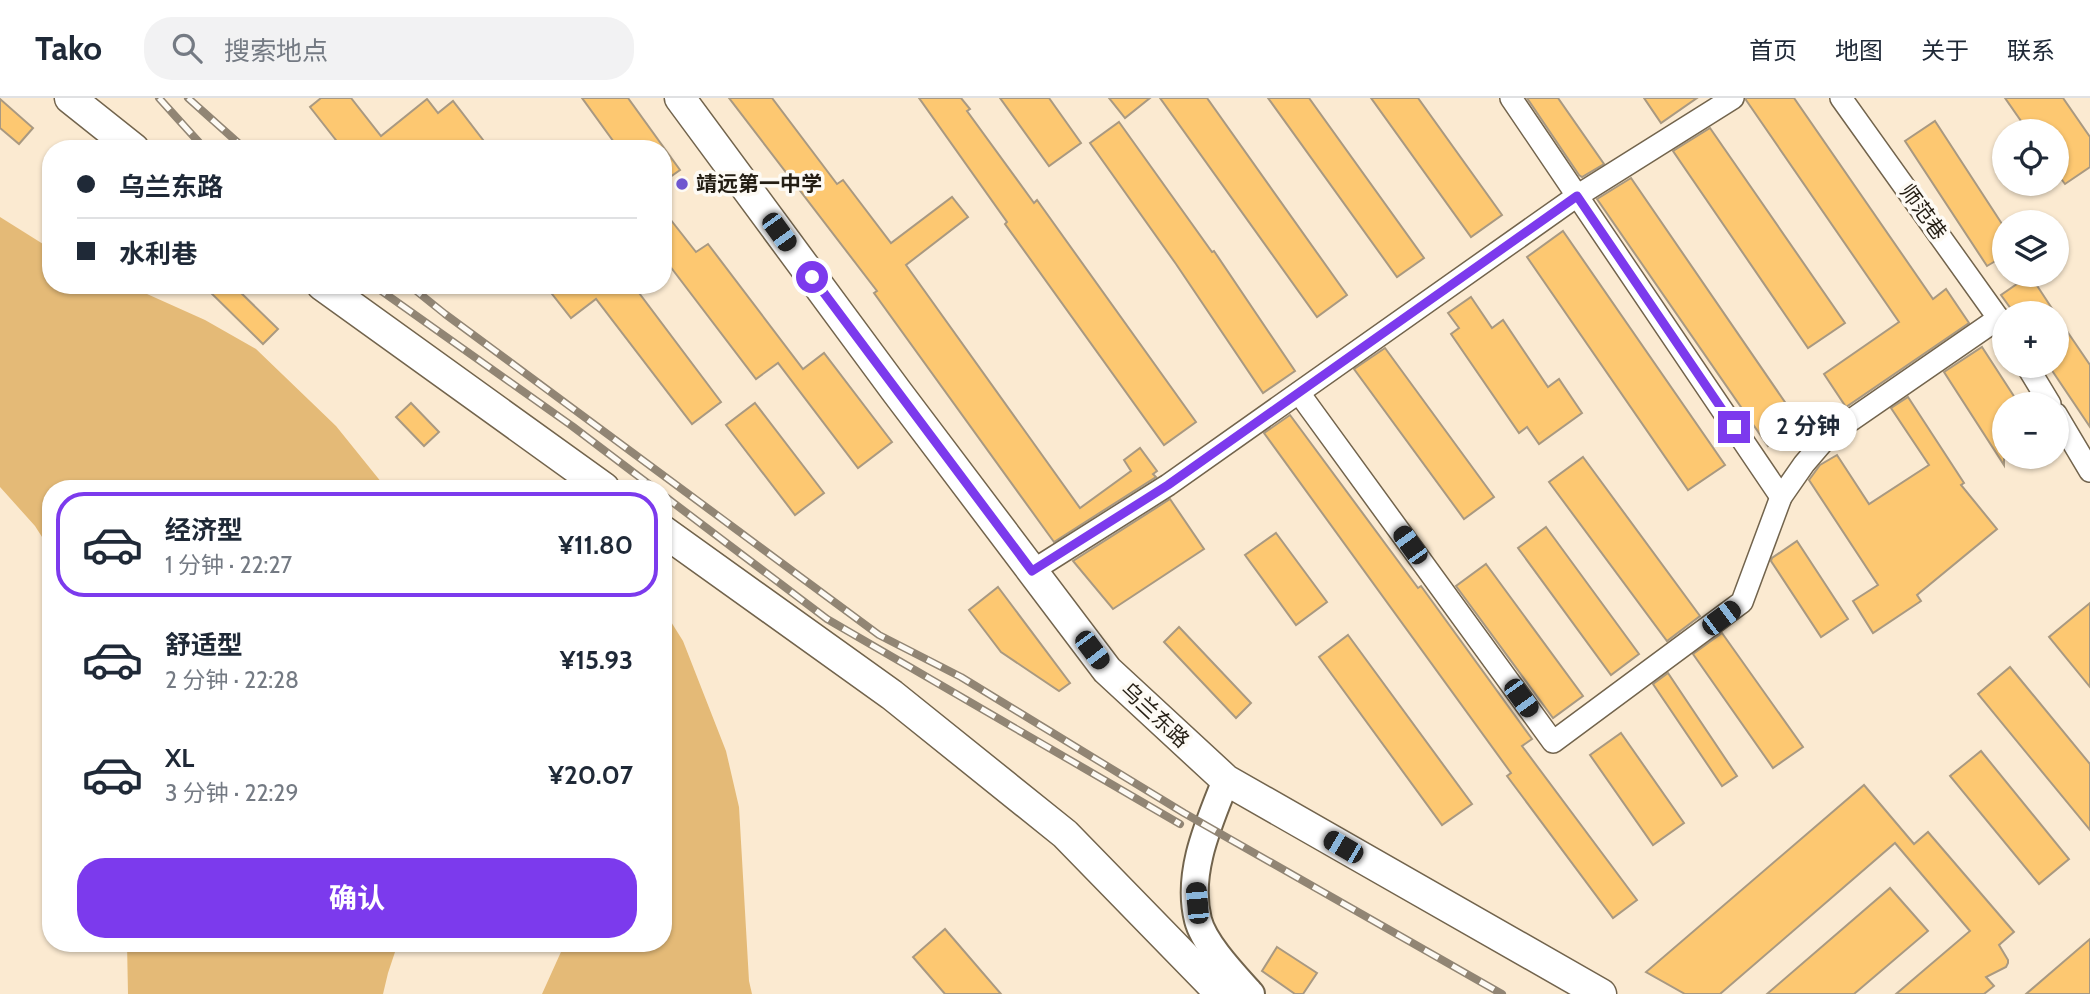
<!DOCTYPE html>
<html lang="zh">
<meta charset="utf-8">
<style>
body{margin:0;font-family:Cabin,"Noto Sans SC",sans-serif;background:#f2f2f3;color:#1f2937;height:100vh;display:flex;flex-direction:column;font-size:26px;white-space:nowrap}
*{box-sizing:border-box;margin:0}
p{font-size:23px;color:#747a83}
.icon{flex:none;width:38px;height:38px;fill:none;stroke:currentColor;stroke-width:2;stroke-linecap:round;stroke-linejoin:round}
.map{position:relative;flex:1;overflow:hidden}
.sheet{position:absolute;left:42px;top:382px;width:630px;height:472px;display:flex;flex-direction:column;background:#fff;border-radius:28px;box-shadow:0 2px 5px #0004}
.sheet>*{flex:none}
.banner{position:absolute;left:42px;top:42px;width:630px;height:154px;border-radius:28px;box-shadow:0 2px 5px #0004;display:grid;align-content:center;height:154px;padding:0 35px;background:#fff}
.buttons{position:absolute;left:1992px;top:21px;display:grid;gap:14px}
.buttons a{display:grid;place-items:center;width:77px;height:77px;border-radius:50%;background:#fff;box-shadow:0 2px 5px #0004;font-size:35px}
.end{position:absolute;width:32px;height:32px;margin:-16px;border:9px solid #7c3aed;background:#fff;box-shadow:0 0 0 4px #fff}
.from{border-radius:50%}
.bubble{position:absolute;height:49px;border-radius:24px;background:#fff;box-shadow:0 2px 5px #0004;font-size:23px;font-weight:700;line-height:49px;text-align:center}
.car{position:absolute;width:21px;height:42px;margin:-21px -10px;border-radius:9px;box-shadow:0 0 5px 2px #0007;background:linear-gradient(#222 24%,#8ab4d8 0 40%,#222 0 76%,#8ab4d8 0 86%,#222 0)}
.banner b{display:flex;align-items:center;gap:24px;height:66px;font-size:26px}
.banner b+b{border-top:2px solid #e0e1e3}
.banner i{width:18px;height:18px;background:#1f2937}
ul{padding:12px 0 0;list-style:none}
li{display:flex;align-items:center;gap:21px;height:105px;margin:0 14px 10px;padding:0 21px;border:4px solid transparent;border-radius:28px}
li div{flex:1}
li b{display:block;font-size:26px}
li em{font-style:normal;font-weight:700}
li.on{border-color:#7c3aed}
li>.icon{width:63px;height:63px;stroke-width:1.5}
.cta{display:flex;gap:14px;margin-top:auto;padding:14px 35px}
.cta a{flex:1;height:80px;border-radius:28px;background:#7c3aed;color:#fff;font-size:28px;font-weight:700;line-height:80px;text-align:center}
header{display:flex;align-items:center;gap:42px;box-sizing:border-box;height:98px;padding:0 35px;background:#fff;border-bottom:2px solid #e0e1e3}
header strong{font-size:33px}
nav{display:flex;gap:38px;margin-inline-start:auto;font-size:24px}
.search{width:490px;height:63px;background:#f2f2f3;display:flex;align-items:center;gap:18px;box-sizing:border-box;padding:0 24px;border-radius:28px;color:#747a83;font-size:26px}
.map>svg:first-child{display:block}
.green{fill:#e4ba77}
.building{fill:#fdc871;stroke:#a99981;stroke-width:2}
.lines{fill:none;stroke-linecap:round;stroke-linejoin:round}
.minor-casing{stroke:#72644d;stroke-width:24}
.tertiary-casing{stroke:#72644d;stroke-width:30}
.secondary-casing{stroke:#72644d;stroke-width:33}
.minor{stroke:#fff;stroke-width:21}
.tertiary{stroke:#fff;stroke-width:26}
.secondary{stroke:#fff;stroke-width:30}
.rail-casing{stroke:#918574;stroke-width:8}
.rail{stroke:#fdfaf4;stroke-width:5;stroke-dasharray:16;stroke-linecap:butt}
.route{stroke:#7c3aed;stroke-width:9}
.poi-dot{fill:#6f57d0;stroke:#fdfaf4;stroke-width:2.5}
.labels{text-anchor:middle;stroke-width:7;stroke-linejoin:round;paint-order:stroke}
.poi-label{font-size:21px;font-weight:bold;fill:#241e14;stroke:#fdfaf4;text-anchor:start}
.street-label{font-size:21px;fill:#241e14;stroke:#fdfaf4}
</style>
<header>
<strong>Tako</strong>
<div class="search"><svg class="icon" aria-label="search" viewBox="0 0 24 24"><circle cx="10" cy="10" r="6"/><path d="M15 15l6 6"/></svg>搜索地点</div>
<nav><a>首页</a><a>地图</a><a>关于</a><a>联系</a></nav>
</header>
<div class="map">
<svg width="2090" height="896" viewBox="0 0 2090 896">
<rect width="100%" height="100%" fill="#fbead1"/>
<g class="green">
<polygon points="0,119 51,151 51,187 127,187 205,222 256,251 336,328 386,390 51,390 51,453 35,428 0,389"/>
<polygon points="663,511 683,543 726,653 739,709 749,883 752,896 542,896 565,845 663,845"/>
<polygon points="127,845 398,845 388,875 383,896 128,896"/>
</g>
<g class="building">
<polygon points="321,0 351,0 381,38 427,1 438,15 453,3 490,51 343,51 310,9"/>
<polygon points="582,0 628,0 680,72 663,84 663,51 619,51"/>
<polygon points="729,0 772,0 837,86 843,82 891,145 952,99 968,119 906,167 1080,410 1131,373 1124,362 1140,350 1157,373 1153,376 1156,379 1054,444 874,195 877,193"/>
<polygon points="919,0 961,0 970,11 967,13 1034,105 1037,102 1196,324 1164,347 1005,126 1007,124"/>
<polygon points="1000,0 1049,0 1081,45 1049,68"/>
<polygon points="1109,0 1150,0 1125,20"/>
<polygon points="1160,0 1207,0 1347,197 1317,219"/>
<polygon points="1268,0 1309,0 1424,160 1397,179"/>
<polygon points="1371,0 1418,0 1502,117 1471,139"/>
<polygon points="1527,0 1558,0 1604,66 1582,79 1579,77"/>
<polygon points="1644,0 1697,0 1661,25"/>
<polygon points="1746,0 1794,0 1933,201 1946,191 1969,225 1846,309 1824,276 1899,224 1746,2"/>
<polygon points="2005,0 2063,0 2090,39 2090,69 2065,86 2056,74 2056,33 2028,33"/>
<polygon points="0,1 33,30 19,46 0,30"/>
<polygon points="1935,23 2004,129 2004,158 1987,168 1905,43"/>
<polygon points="1119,24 1212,154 1214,153 1295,273 1263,295 1176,166 1090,45"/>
<polygon points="1710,30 1845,225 1808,250 1673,53"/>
<polygon points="1631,80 1800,326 1768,348 1597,101"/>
<polygon points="663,112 696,154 708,146 803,271 824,255 892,344 858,370 778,265 756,281 663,159"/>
<polygon points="1563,133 1725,367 1688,392 1527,159"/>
<polygon points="2030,177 2055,215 2014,215 2001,197"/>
<polygon points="203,187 233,187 278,231 263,246"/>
<polygon points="545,187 633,187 721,304 692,326 596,201 571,220"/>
<polygon points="1471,199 1492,230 1503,222 1548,289 1559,281 1582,315 1539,346 1527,329 1519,335 1451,236 1459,230 1448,215"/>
<polygon points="2056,217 2090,267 2090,329 2049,268 2056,268"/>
<polygon points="1982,249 2019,306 2004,306 2004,367 1944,274"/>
<polygon points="1385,250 1494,399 1464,421 1354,271"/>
<polygon points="1908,299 1964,385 1961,387 1997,431 1917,497 1921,503 1873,535 1853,503 1878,487 1809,382 1820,367 1837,357 1869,406 1929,367 1891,310"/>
<polygon points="411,305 439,334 424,348 396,319"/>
<polygon points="755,305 824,395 795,417 726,327"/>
<polygon points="1290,317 1418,490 1421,488 1532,641 1522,648 1637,802 1613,820 1507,678 1511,675 1264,335"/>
<polygon points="1583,359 1700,518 1667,543 1549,384"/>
<polygon points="1170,401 1204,451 1113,511 1073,463"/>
<polygon points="1546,429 1639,556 1611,577 1518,450"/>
<polygon points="1276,435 1327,504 1296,527 1245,457"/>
<polygon points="1797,443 1848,521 1821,539 1771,463 1772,460"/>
<polygon points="1486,466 1583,598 1553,620 1456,488"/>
<polygon points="998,489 1070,585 1059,593 1001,554 969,512"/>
<polygon points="2090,505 2090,589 2049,539"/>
<polygon points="1179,529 1251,605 1236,620 1164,544"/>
<polygon points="1722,535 1803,649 1773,670 1693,556"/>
<polygon points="1348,537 1472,706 1442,727 1319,559"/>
<polygon points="2010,569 2090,666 2090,732 1978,596"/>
<polygon points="1668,575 1737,678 1722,688 1653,586"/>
<polygon points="1621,635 1684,725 1653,747 1590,657"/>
<polygon points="1981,653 2069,761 2039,786 1950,678"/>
<polygon points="1864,687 1914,746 1928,734 2014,834 1999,847 2008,862 2008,865 2006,869 1986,879 1994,888 1984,896 1896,896 1970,833 1895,745 1720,896 1685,896 1646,874"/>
<polygon points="1890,790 1928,833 1854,896 1767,896"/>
<polygon points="945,831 1001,896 945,896 913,859"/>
<polygon points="2090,841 2090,896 2026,896"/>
<polygon points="1277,849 1317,875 1303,896 1295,896 1262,873"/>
</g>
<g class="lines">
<defs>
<g id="minor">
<polyline points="1511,0 1781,399"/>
<polyline points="1841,0 2004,228"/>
<polyline points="2027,268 2050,306"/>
<polyline points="1299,295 1553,644 1742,504 1781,399 1804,366 1828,338 1999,220"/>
<polyline points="2056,316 2090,373"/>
<polyline points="1032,473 1168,387 1577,98 1733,0"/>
</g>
<path id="tertiary" d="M1226 682C1209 725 1186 775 1198 822 1204 846 1235 878 1251 896"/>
<g id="secondary">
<polyline points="70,0 134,51"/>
<polyline points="680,0 897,294 1107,572 1226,682 1601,896"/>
<polyline points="322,187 604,390"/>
<polyline points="663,433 892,597 1065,736 1221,896"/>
</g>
</defs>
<use href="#minor" class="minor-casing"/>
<use href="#tertiary" class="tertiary-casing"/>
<use href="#secondary" class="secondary-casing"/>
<use href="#minor" class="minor"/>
<use href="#tertiary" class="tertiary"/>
<use href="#secondary" class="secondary"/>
<defs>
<g id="rail">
<polyline points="159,0 205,51"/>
<polyline points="188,0 245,51"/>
<polyline points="373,187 572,328 654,390"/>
<polyline points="409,187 445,216 879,537 961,579 1184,715 1502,896"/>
<polyline points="663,397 827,521 1180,726"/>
</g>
</defs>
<use href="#rail" class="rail-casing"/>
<use href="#rail" class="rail"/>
</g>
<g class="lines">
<polyline class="route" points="812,179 1032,473 1168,387 1577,98 1734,329"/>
</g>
<circle class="poi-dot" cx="682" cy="86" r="7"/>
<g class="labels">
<g class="poi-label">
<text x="696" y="93">靖远第一中学</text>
</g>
<g class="street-label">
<text transform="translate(1923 114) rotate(54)" y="7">师范巷</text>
<text transform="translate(1155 617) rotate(43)" y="7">乌兰东路</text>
</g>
</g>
</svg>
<div class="buttons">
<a><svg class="icon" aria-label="locate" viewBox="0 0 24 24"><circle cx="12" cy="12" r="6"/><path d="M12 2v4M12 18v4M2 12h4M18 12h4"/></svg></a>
<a><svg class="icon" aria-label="layers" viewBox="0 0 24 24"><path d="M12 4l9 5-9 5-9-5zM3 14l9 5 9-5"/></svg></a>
<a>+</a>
<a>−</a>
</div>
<i class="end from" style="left:812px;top:179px"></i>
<i class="end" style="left:1734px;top:329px"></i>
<div class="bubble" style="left:1759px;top:304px;width:98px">2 分钟</div>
<i class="car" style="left:779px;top:134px;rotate:144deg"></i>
<i class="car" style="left:1410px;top:447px;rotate:324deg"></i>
<i class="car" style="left:1721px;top:520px;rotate:53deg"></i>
<i class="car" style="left:1092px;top:552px;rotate:143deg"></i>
<i class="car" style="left:1521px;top:600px;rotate:144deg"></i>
<i class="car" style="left:1343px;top:749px;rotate:300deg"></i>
<i class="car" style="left:1197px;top:805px;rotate:355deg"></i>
<div class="banner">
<b><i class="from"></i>乌兰东路</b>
<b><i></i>水利巷</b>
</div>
<section class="sheet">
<ul>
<li class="on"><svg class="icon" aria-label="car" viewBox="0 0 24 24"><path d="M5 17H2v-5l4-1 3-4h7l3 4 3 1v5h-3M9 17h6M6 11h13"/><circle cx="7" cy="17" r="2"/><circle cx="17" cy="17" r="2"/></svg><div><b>经济型</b><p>1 分钟 · 22:27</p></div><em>¥11.80</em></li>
<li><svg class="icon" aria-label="car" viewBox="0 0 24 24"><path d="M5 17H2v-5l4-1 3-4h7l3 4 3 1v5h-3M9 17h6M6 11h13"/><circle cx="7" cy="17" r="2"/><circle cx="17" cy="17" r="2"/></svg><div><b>舒适型</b><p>2 分钟 · 22:28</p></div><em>¥15.93</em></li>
<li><svg class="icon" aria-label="car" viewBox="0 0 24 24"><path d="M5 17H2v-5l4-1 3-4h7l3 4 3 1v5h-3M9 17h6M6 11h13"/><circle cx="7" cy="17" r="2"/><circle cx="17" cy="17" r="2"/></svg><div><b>XL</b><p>3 分钟 · 22:29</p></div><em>¥20.07</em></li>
</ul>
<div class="cta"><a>确认</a></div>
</section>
</div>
